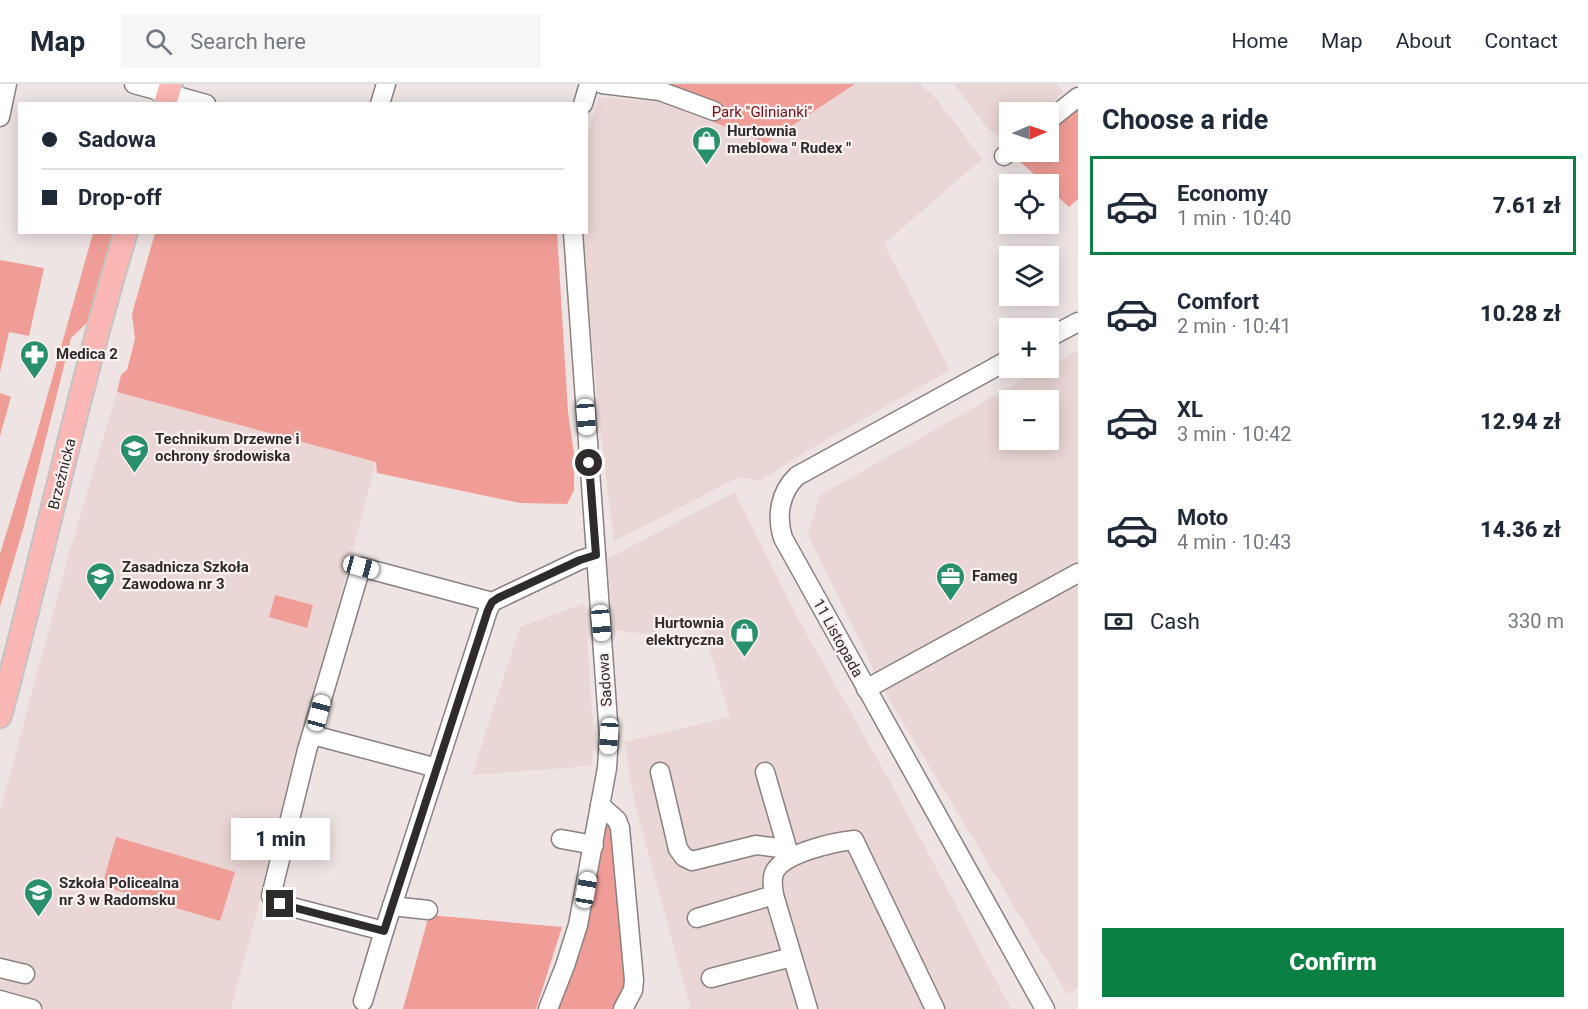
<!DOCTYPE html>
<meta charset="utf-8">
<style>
body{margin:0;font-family:Roboto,sans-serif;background:#f6f6f7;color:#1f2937;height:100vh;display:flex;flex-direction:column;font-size:22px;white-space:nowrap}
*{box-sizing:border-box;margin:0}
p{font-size:20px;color:#747a83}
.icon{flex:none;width:33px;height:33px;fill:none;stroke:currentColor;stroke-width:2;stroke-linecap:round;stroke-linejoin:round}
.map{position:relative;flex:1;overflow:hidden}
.details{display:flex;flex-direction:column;background:#fff;width:510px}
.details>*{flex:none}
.banner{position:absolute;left:18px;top:18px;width:570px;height:132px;border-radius:0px;box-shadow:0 3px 15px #0003;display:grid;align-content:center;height:132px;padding:0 24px;background:#fff}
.needle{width:39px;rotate:88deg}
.fabs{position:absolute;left:999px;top:18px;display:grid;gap:12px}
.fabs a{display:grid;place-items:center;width:60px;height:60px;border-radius:0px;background:#fff;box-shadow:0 3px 15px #0003;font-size:30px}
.end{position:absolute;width:27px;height:27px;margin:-14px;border:8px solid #2f2b2b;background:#fff;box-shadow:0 0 0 3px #fff}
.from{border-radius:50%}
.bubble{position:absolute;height:42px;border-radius:0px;background:#fff;box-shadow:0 3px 15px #0003;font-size:20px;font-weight:800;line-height:42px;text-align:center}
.car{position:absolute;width:18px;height:36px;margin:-18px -9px;border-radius:8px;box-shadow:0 0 4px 2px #0007;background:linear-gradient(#fff 24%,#345 0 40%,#fff 0 76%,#345 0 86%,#fff 0)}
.banner b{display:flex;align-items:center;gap:21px;height:57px;font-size:22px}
.banner b+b{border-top:2px solid #e0e1e3}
.banner i{width:15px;height:15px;background:#1f2937}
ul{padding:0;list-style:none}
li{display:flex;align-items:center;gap:18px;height:99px;margin:0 12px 9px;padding:0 12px;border:3px solid transparent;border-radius:0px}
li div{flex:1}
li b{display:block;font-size:22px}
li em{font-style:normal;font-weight:800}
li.selected{border-color:#0b8043}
li>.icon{width:54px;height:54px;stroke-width:1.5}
h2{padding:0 24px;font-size:27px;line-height:72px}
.pay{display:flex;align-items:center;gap:15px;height:66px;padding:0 24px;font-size:22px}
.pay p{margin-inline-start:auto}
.action{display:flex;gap:12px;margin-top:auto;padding:12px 24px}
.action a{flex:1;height:69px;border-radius:0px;background:#0b8043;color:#fff;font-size:24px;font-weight:800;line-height:69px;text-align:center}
header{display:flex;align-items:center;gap:36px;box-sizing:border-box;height:84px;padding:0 30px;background:#fff;border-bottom:2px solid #e0e1e3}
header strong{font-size:28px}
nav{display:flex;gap:33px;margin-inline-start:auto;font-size:21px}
.search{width:420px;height:54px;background:#f6f6f7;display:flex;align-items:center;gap:15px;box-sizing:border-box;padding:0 21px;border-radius:0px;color:#747a83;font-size:22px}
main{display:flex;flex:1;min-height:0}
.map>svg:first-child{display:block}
.built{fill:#ead7d5;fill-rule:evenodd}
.green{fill:#f19d97}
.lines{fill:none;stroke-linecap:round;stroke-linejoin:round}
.minor-casing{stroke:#8a8180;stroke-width:21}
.major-casing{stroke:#c5c4c4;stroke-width:26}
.minor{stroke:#fff;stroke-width:18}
.major{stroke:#fbb7b3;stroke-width:22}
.route{stroke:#2f2b2b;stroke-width:8}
.labels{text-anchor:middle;stroke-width:4.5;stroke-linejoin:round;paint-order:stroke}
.park-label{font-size:15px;fill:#731117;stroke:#fbf1f0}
.poi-label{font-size:15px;font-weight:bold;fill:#2f2b2b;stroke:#fbf1f0;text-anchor:start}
.street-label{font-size:15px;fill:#2f2b2b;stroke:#fbf1f0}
</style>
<header>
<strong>Map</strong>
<div class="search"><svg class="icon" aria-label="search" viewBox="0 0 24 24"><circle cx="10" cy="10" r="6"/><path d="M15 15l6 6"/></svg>Search here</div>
<nav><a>Home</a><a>Map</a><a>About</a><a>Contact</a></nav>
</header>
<main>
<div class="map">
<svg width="1078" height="925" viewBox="0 0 1078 925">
<rect width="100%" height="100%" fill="#eee4e3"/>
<g class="built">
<polygon points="855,0 920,0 937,16 982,75 884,160 950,286 807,367 759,397 739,393 614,457 600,344 582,149 586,148 587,54 599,13 662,18 766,59"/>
<polygon points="954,0 1056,0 1064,8 1038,28 1010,28 1009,51 1003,56 987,44"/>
<path d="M1078 266V904L1067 910 884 607 808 451 819 412 1027 293 1048 284ZM1010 316H1048V356H1010Z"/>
<polygon points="117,308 376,378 231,925 0,925 0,728 69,470"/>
<polygon points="735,408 796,531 893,703 1011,925 691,925 636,724 624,658 730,633 701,536 646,550 614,546 607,475"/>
<polygon points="585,519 592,630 596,650 591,682 472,691 520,543"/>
</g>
<g class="green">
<polygon points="639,0 855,0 766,59 713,38 717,22"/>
<polygon points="1078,22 1078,115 1069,123 1049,104 1048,100 1045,100 1017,75 1025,68 1048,68 1049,47"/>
<polygon points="93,149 118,149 93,233 71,254 24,442 0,523 0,470 36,352"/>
<polygon points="155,149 557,149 568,328 574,370 574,406 567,420 520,419 377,389 376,378 117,308 121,291 127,286 135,255 132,230"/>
<polygon points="0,176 44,184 29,252 9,248 0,288"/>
<polygon points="0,309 11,313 0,352"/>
<polygon points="275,511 313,521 307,544 269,533"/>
<polygon points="607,739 612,739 631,896 615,925 555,925 574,882 586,848 603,742"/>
<polygon points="116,753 235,788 220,837 102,802"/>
<polygon points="429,831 562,843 536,925 403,925"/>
</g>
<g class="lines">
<defs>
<g id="minor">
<polyline points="134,0 206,20"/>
<polyline points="602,0 660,7 714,27"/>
<polyline points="380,20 386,0"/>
<polyline points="583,20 589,0"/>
<polyline points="0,33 7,0"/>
<polyline points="1048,37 1078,13"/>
<polyline points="1004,72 1010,67"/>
<polyline points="1048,254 1078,238"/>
<path d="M1010 275 797 392C780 408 776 432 783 454L1045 925"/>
<polyline points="866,605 1078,489"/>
<polyline points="313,651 437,684"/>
<polyline points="660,688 678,765 684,773 692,777 756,761 787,765"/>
<polyline points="765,688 790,774"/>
<polyline points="600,721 617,736 620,744 634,896 633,906 623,925"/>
<polyline points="561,755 594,761"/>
<polyline points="392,822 428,826"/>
<polyline points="697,834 774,811"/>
<polyline points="384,847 280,820 274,818 271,812 307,666 361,483 492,518 580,476 596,471"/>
<polyline points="0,884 25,890"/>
<polyline points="711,894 792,873"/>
<polyline points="0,916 32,925"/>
<polyline points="363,917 384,847 488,526 492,518"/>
<polyline points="548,925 565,882 578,841 607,684 609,652 573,148"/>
<path d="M808 925 774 811C773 804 771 794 775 787 785 769 834 758 854 756L935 925"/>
</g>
<g id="major">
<polyline points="165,20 171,0"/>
<path d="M0 632C43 471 78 308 126 148"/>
</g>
</defs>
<use href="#minor" class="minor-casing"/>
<use href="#major" class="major-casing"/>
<use href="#minor" class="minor"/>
<use href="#major" class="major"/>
</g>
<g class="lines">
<polyline class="route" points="280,820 384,847 488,526 492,518 498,514 580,476 596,471 589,379"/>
</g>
<defs>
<symbol id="shop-pin" viewBox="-11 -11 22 30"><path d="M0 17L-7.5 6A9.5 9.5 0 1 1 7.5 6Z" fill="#29906c" stroke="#fbf1f0"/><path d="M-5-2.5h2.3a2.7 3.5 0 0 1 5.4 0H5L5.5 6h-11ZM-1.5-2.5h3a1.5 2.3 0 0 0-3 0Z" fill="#fff"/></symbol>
<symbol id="pharmacy-pin" viewBox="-11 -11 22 30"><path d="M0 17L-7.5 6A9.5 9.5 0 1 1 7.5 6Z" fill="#29906c" stroke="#fbf1f0"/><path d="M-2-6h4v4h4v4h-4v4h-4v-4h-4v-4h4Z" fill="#fff"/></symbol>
<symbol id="school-pin" viewBox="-11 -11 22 30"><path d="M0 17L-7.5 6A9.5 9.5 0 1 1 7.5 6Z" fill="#29906c" stroke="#fbf1f0"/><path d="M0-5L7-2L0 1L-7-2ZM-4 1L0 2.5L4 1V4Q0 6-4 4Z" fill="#fff"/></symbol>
<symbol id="office-pin" viewBox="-11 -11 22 30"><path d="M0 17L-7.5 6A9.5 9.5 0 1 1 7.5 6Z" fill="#29906c" stroke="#fbf1f0"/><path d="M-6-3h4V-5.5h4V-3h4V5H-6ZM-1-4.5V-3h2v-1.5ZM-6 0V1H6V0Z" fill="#fff"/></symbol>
<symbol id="university-pin" viewBox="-11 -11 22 30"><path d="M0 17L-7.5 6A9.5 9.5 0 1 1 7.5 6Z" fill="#29906c" stroke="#fbf1f0"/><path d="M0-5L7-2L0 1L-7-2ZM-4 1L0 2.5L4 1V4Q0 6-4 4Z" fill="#fff"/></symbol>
</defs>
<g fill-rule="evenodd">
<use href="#shop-pin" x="690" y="40" width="33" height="45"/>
<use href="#pharmacy-pin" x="18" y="254" width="33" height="45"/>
<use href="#school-pin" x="118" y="348" width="33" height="45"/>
<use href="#school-pin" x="84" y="476" width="33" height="45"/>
<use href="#office-pin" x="934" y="476" width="33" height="45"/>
<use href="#shop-pin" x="728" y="532" width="33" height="45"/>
<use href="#university-pin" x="22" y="792" width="33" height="45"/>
</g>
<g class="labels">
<g class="park-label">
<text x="762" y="33">Park "Glinianki"</text>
</g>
<g class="poi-label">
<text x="727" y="52">Hurtownia<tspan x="727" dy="17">meblowa " Rudex "</tspan></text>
<text x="56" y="275">Medica 2</text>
<text x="155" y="360">Technikum Drzewne i<tspan x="155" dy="17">ochrony środowiska</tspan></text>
<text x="122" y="488">Zasadnicza Szkoła<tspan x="122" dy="17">Zawodowa nr 3</tspan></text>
<text x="972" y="497">Fameg</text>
<text x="724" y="544" text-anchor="end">Hurtownia<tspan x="724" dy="17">elektryczna</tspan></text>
<text x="59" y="804">Szkoła Policealna<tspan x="59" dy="17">nr 3 w Radomsku</tspan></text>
</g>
<g class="street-label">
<text transform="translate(62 390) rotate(-76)" y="5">Brzeźnicka</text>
<text transform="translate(838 554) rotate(61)" y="5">11 Listopada</text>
<text transform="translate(605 596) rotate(-94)" y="5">Sadowa</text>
</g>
</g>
</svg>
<div class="fabs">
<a><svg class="needle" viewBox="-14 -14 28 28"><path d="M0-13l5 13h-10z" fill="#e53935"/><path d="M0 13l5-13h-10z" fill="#747a83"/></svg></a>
<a><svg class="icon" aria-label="locate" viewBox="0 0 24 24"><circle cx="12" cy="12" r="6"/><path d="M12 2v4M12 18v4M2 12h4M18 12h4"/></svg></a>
<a><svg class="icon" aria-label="layers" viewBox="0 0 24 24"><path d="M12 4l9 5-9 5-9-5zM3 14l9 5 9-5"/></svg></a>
<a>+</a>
<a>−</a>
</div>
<i class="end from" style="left:589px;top:379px"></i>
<i class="end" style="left:280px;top:820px"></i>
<div class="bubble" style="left:231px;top:734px;width:99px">1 min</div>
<i class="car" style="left:586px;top:333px;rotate:176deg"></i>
<i class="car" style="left:361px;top:483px;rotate:105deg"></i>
<i class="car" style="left:601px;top:539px;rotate:175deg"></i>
<i class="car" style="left:319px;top:629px;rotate:15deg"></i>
<i class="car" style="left:609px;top:652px;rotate:184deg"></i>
<i class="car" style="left:586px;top:806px;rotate:10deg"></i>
<div class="banner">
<b><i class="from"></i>Sadowa</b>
<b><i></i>Drop-off</b>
</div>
</div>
<section class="details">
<h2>Choose a ride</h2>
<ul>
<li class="selected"><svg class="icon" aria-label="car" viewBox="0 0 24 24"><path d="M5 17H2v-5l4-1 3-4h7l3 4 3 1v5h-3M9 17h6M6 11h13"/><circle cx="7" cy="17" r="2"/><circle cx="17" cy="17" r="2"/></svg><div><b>Economy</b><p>1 min · 10:40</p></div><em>7.61 zł</em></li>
<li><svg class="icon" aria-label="car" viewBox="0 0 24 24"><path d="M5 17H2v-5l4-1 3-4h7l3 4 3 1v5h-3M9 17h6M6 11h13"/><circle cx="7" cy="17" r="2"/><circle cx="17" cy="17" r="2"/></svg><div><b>Comfort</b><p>2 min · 10:41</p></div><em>10.28 zł</em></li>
<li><svg class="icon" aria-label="car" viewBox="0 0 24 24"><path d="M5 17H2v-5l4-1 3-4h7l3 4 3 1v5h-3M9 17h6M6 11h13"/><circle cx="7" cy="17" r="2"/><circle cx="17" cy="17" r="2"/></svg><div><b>XL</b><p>3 min · 10:42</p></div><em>12.94 zł</em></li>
<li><svg class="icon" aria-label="car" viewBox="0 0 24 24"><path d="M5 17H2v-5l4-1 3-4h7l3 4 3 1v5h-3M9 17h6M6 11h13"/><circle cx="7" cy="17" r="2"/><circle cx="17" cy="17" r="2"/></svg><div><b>Moto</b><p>4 min · 10:43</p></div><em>14.36 zł</em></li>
</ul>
<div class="pay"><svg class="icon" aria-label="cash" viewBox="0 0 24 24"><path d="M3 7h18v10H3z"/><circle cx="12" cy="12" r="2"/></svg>Cash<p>330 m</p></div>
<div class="action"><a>Confirm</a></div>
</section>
</main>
